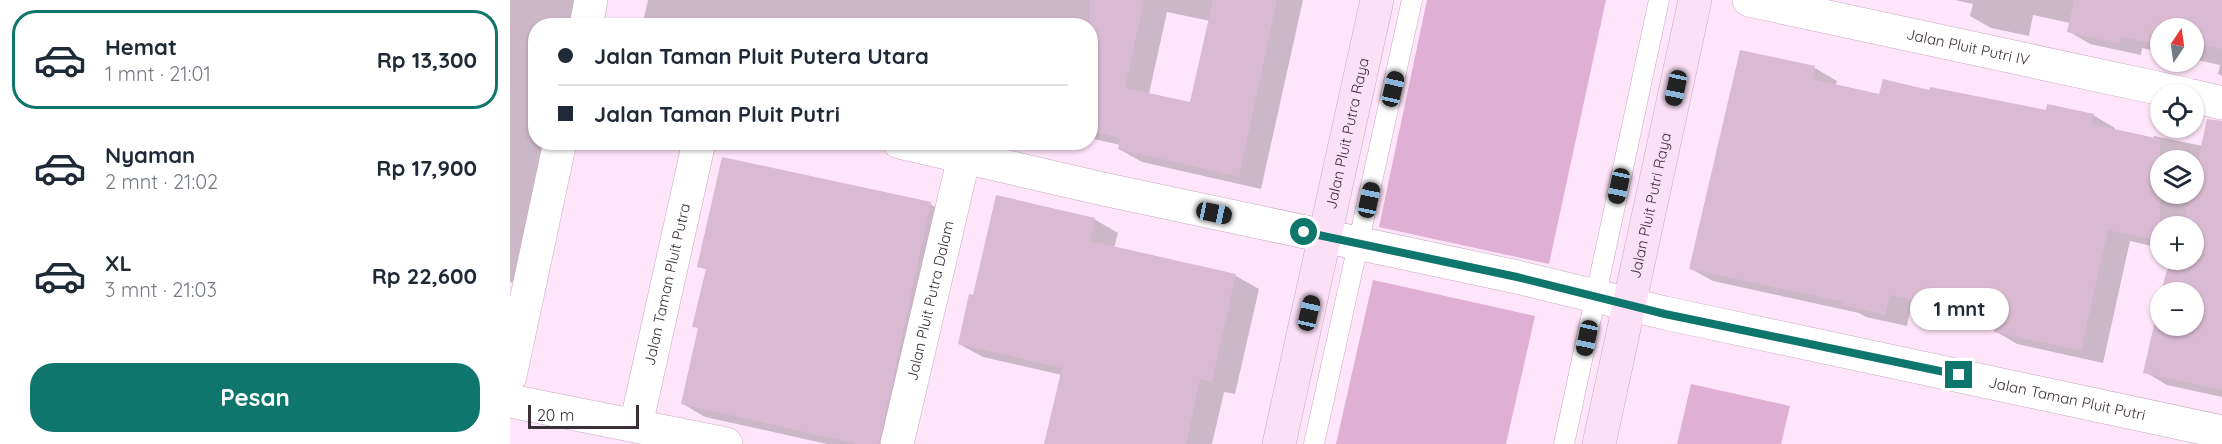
<!DOCTYPE html>
<html lang="id">
<meta charset="utf-8">
<style>
body{margin:0;font-family:Quicksand,sans-serif;background:#f2f2f3;color:#1f2937;height:100vh;display:flex;flex-direction:column;font-size:22px;white-space:nowrap}
*{box-sizing:border-box;margin:0}
p{font-size:20px;color:#747a83}
.icon{flex:none;width:33px;height:33px;fill:none;stroke:currentColor;stroke-width:2;stroke-linecap:round;stroke-linejoin:round}
.map{position:relative;flex:1;overflow:hidden}
.drawer{display:flex;flex-direction:column;background:#fff;width:510px}
.drawer>*{flex:none}
.hud{position:absolute;left:18px;top:18px;width:570px;height:132px;border-radius:24px;box-shadow:0 2px 4px #0004;display:grid;align-content:center;height:132px;padding:0 30px;background:#fff}
.needle{width:39px;rotate:13deg}
.controls{position:absolute;left:1640px;top:18px;display:grid;gap:12px}
.controls a{display:grid;place-items:center;width:54px;height:54px;border-radius:50%;background:#fff;box-shadow:0 2px 4px #0004;font-size:30px}
.scale{position:absolute;left:18px;bottom:15px;width:111px;box-sizing:border-box;padding-left:6px;border:3px solid #3a2e37;border-top:0;font-size:16px;line-height:21px;white-space:nowrap;color:#3a2e37;-webkit-text-stroke:4px #fff;paint-order:stroke}
.end{position:absolute;width:27px;height:27px;margin:-14px;border:8px solid #0f766e;background:#fff;box-shadow:0 0 0 3px #fff}
.from{border-radius:50%}
.bubble{position:absolute;height:42px;border-radius:21px;background:#fff;box-shadow:0 2px 4px #0004;font-size:20px;font-weight:700;line-height:42px;text-align:center}
.car{position:absolute;width:18px;height:36px;margin:-18px -9px;border-radius:8px;box-shadow:0 0 4px 2px #0007;background:linear-gradient(#222 24%,#8ab4d8 0 40%,#222 0 76%,#8ab4d8 0 86%,#222 0)}
.hud b{display:flex;align-items:center;gap:21px;height:57px;font-size:22px}
.hud b+b{border-top:2px solid #e0e1e3}
.hud i{width:15px;height:15px;background:#1f2937}
ul{padding:10px 0 0;list-style:none}
li{display:flex;align-items:center;gap:18px;height:99px;margin:0 12px 9px;padding:0 18px;border:3px solid transparent;border-radius:24px}
li div{flex:1}
li b{display:block;font-size:22px}
li em{font-style:normal;font-weight:700}
li.active{border-color:#0f766e}
li>.icon{width:54px;height:54px;stroke-width:1.5}
.primary-button{display:flex;gap:12px;margin-top:auto;padding:12px 30px}
.primary-button a{flex:1;height:69px;border-radius:24px;background:#0f766e;color:#fff;font-size:24px;font-weight:700;line-height:69px;text-align:center}
main{display:flex;flex:1;min-height:0}
.map>svg:first-child{display:block}
.green{fill:#dfafd5}
.shadow{fill:#0003;fill-rule:evenodd}
.building{fill:#d9bad2}
.lines{fill:none;stroke-linecap:round;stroke-linejoin:round}
.lane-casing{stroke:#c8aac1;stroke-width:21}
.street-casing{stroke:#c8aac1;stroke-width:34}
.secondary-casing{stroke:#c8aac1;stroke-width:34}
.lane{stroke:#fff;stroke-width:20}
.street{stroke:#fff;stroke-width:33}
.secondary{stroke:#fbe0f6;stroke-width:33}
.route{stroke:#0f766e;stroke-width:8}
.labels{text-anchor:middle;stroke-width:4.5;stroke-linejoin:round;paint-order:stroke}
.street-label{font-size:15px;fill:#3a2e37;stroke:#fff}
</style>
<main>
<section class="drawer">
<ul>
<li class="active"><svg class="icon" aria-label="car" viewBox="0 0 24 24"><path d="M5 17H2v-5l4-1 3-4h7l3 4 3 1v5h-3M9 17h6M6 11h13"/><circle cx="7" cy="17" r="2"/><circle cx="17" cy="17" r="2"/></svg><div><b>Hemat</b><p>1 mnt · 21:01</p></div><em>Rp 13,300</em></li>
<li><svg class="icon" aria-label="car" viewBox="0 0 24 24"><path d="M5 17H2v-5l4-1 3-4h7l3 4 3 1v5h-3M9 17h6M6 11h13"/><circle cx="7" cy="17" r="2"/><circle cx="17" cy="17" r="2"/></svg><div><b>Nyaman</b><p>2 mnt · 21:02</p></div><em>Rp 17,900</em></li>
<li><svg class="icon" aria-label="car" viewBox="0 0 24 24"><path d="M5 17H2v-5l4-1 3-4h7l3 4 3 1v5h-3M9 17h6M6 11h13"/><circle cx="7" cy="17" r="2"/><circle cx="17" cy="17" r="2"/></svg><div><b>XL</b><p>3 mnt · 21:03</p></div><em>Rp 22,600</em></li>
</ul>
<div class="primary-button"><a>Pesan</a></div>
</section>
<div class="map">
<svg width="1712" height="444" viewBox="0 0 1712 444">
<rect width="100%" height="100%" fill="#ffe5f9"/>
<g class="green">
<polygon points="917,0 1096,0 1039,264 869,227"/>
<polygon points="863,280 1025,316 996,444 826,444"/>
<polygon points="1181,384 1280,406 1271,444 1167,444"/>
</g>
<g class="shadow">
<polygon points="0,0 71,0 66,26 26,26 26,142 37,142 5,283 0,282"/>
<path d="M138 0H793L751 189 632 162 609 149 610 145 580 138V26H132ZM657 12 700 21 681 104 639 94Z"/>
<polygon points="1445,0 1712,0 1712,76 1708,74 1710,65 1683,59 1683,28 1650,28 1650,52 1632,48 1631,55 1580,44 1558,31 1560,23 1523,15 1519,36 1481,28 1460,16 1463,4"/>
<path d="M1231 51 1305 68 1327 81 1325 86 1371 96 1421 92 1537 112 1583 115 1605 128V131L1644 139V136L1712 150V397L1657 385 1635 372 1650 306V326H1683V292H1653L1660 260H1683V226H1650V248L1620 241 1593 363 1507 344 1485 331 1487 325 1401 306 1397 326 1356 317 1349 313 1203 281 1181 269ZM1650 160H1683V194H1650Z"/>
<polygon points="420,204 442,217 393,444 317,444 195,417 173,404 190,329 184,326 197,270 189,266"/>
<polygon points="584,219 608,233 604,248 726,276 749,289 725,394 714,392 702,444 536,444 552,375 473,357 449,344 464,297"/>
</g>
<g class="building">
<polygon points="580,0 634,0 615,88 680,102 703,0 767,0 729,177 608,149 610,138 580,131"/>
<polygon points="1564,0 1712,0 1712,49 1683,43 1683,28 1650,28 1650,45 1611,37 1609,44 1557,32"/>
<polygon points="1230,50 1305,66 1302,79 1369,94 1373,79 1419,90 1420,87 1536,110 1537,104 1584,114 1581,124 1650,139 1650,241 1598,230 1571,351 1484,332 1487,318 1380,295 1375,315 1332,305 1333,302 1179,269"/>
<polygon points="1697,119 1712,121 1712,390 1633,373 1650,299 1650,326 1683,326 1683,292 1651,292 1657,270 1663,271 1666,260 1683,260 1683,226 1673,226 1680,194 1683,194 1683,182"/>
<polygon points="212,157 421,202 369,444 347,444 171,404 188,328 182,327 196,269 187,267"/>
<polygon points="486,195 585,218 580,241 726,274 702,382 690,379 676,444 534,444 552,368 448,344 459,294 463,295"/>
</g>
<g class="lines">
<defs>
<g id="lane">
<polyline points="804,444 902,0"/>
<polyline points="1054,444 1149,0"/>
</g>
<g id="street">
<path id="s1" d="M1239 0 1675 94"/>
<polyline points="76,26 81,0"/>
<polyline points="1683,96 1712,103"/>
<path id="s2" d="M389 142 593 189 1007 277 1155 313 1712 432"/>
<polyline points="0,376 50,142"/>
<polyline points="0,401 216,444"/>
<path id="s3" d="M126 425 189 142"/>
<path id="s4" d="M387 444 454 157"/>
</g>
<g id="secondary">
<path id="s5" d="M769 444 867 0"/>
<path id="s6" d="M1089 444 1185 0"/>
</g>
</defs>
<use href="#lane" class="lane-casing"/>
<use href="#street" class="street-casing"/>
<use href="#secondary" class="secondary-casing"/>
<use href="#lane" class="lane"/>
<use href="#street" class="street"/>
<use href="#secondary" class="secondary"/>
</g>
<g class="lines">
<polyline class="route" points="794,232 1007,277 1155,314 1449,375"/>
</g>
<g class="labels">
<g class="street-label">
<text dy="5" stroke="none"><textPath href="#s1" startOffset="224">Jalan Pluit Putri IV</textPath></text>
<text dy="5" stroke="none"><textPath href="#s5" startOffset="318">Jalan Pluit Putra Raya</textPath></text>
<text dy="5" stroke="none"><textPath href="#s6" startOffset="244">Jalan Pluit Putri Raya</textPath></text>
<text dy="5" stroke="none"><textPath href="#s3" startOffset="144">Jalan Taman Pluit Putra</textPath></text>
<text dy="5" stroke="none"><textPath href="#s4" startOffset="147">Jalan Pluit Putra Dalam</textPath></text>
<text dy="5" stroke="none"><textPath href="#s2" startOffset="1196">Jalan Taman Pluit Putri</textPath></text>
</g>
</g>
</svg>
<div class="controls">
<a><svg class="needle" viewBox="-14 -14 28 28"><path d="M0-13l5 13h-10z" fill="#e53935"/><path d="M0 13l5-13h-10z" fill="#747a83"/></svg></a>
<a><svg class="icon" aria-label="locate" viewBox="0 0 24 24"><circle cx="12" cy="12" r="6"/><path d="M12 2v4M12 18v4M2 12h4M18 12h4"/></svg></a>
<a><svg class="icon" aria-label="layers" viewBox="0 0 24 24"><path d="M12 4l9 5-9 5-9-5zM3 14l9 5 9-5"/></svg></a>
<a>+</a>
<a>−</a>
</div>
<div class="scale">20 m</div>
<i class="end from" style="left:794px;top:232px"></i>
<i class="end" style="left:1449px;top:375px"></i>
<div class="bubble" style="left:1400px;top:288px;width:99px">1 mnt</div>
<i class="car" style="left:1166px;top:88px;rotate:192deg"></i>
<i class="car" style="left:883px;top:89px;rotate:13deg"></i>
<i class="car" style="left:1109px;top:186px;rotate:192deg"></i>
<i class="car" style="left:859px;top:200px;rotate:12deg"></i>
<i class="car" style="left:704px;top:213px;rotate:102deg"></i>
<i class="car" style="left:799px;top:313px;rotate:13deg"></i>
<i class="car" style="left:1077px;top:338px;rotate:192deg"></i>
<div class="hud">
<b><i class="from"></i>Jalan Taman Pluit Putera Utara</b>
<b><i></i>Jalan Taman Pluit Putri</b>
</div>
</div>
</main>
